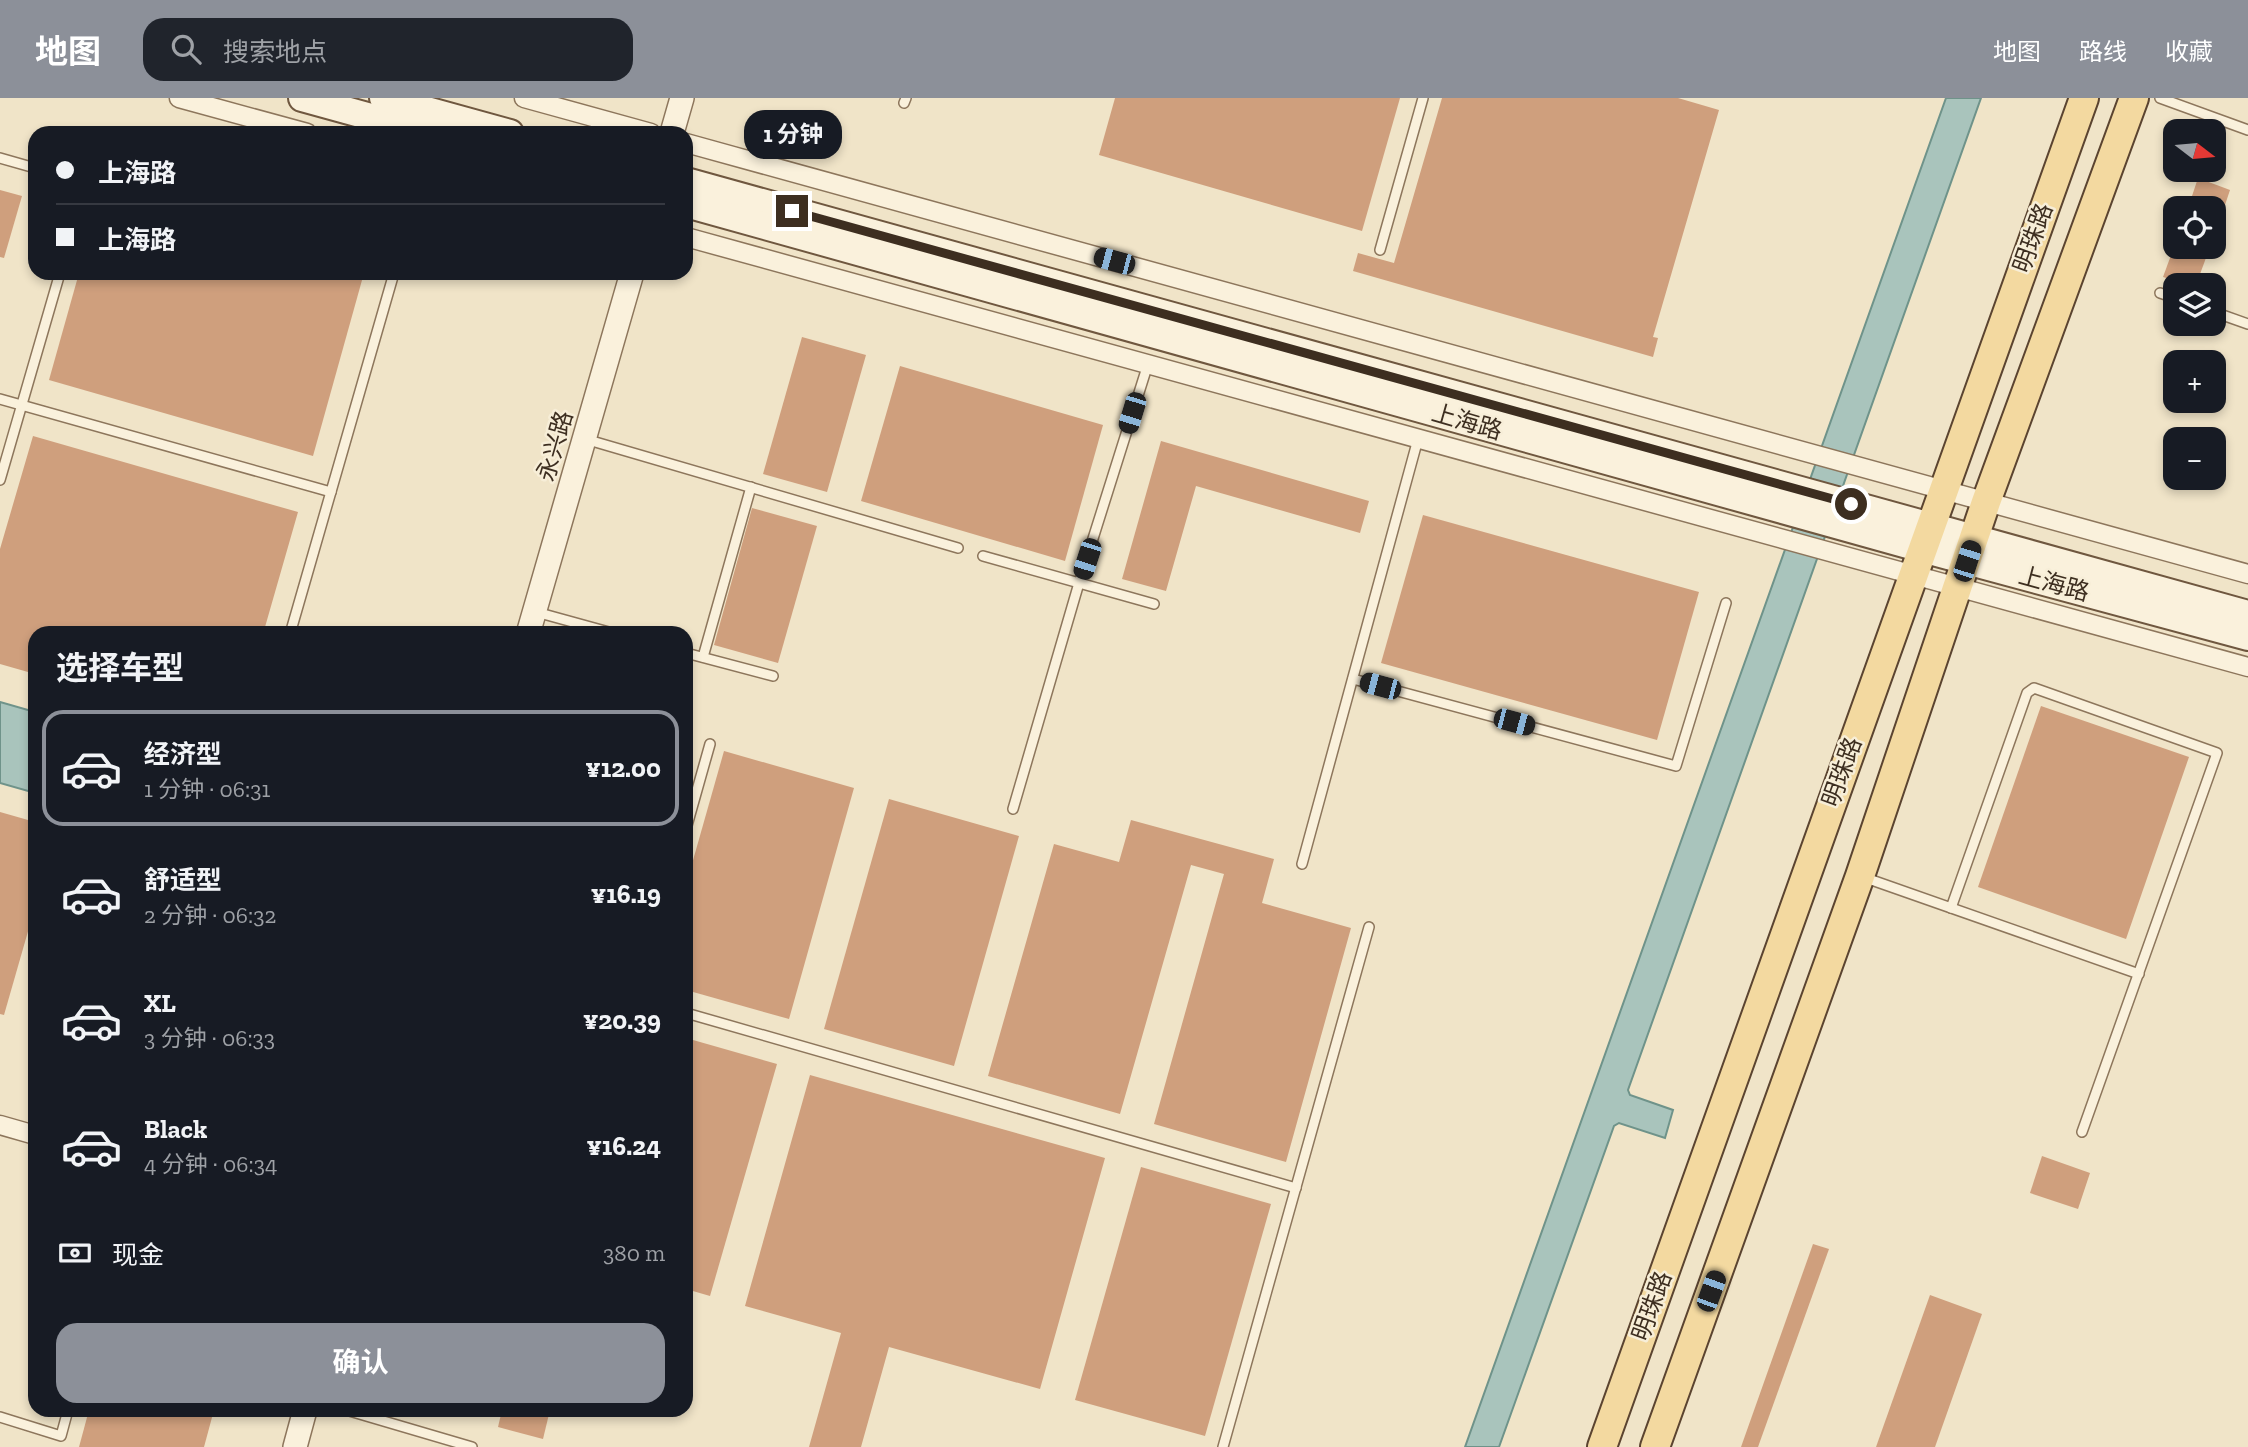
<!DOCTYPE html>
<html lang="zh">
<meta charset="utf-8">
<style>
body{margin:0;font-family:"Zilla Slab","Noto Sans SC",serif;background:#20242c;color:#f1f3f6;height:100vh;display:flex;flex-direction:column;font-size:26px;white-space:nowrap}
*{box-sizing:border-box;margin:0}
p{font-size:23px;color:#9ea1a6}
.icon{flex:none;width:38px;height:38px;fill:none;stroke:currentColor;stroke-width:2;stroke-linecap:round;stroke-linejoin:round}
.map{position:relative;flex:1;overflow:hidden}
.panel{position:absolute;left:28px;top:528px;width:665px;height:791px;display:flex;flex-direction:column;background:#171b24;border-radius:21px;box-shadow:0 4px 10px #0003}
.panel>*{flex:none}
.hud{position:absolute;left:28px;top:28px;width:665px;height:154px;border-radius:21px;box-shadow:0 4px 10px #0003;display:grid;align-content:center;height:154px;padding:0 28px;background:#171b24}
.needle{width:46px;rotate:106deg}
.controls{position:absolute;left:2163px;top:21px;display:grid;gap:14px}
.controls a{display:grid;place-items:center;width:63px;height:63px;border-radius:14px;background:#171b24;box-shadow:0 4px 10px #0003;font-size:35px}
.end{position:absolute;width:32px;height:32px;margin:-16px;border:9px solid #3d2e20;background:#fff;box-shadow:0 0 0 4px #fff}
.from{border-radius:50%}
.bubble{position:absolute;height:49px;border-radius:21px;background:#171b24;box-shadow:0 4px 10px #0003;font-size:23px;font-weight:700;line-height:49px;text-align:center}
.car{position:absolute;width:21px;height:42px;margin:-21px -10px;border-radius:9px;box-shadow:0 0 5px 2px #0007;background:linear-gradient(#222 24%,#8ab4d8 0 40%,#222 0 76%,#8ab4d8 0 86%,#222 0)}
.hud b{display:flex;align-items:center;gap:24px;height:66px;font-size:26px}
.hud b+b{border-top:2px solid #363941}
.hud i{width:18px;height:18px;background:#f1f3f6}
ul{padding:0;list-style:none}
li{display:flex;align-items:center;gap:21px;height:116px;margin:0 14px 10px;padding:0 14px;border:4px solid transparent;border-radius:21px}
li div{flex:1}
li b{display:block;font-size:26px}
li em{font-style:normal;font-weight:700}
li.current{border-color:#8c9099}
li>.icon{width:63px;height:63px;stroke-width:1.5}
h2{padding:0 28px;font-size:32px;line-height:84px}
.pay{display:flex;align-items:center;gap:18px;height:77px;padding:0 28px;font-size:26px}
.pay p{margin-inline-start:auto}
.cta{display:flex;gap:14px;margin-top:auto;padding:14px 28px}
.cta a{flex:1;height:80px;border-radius:21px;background:#8c9099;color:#fff;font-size:28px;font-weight:700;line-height:80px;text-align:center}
header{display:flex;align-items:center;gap:42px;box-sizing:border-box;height:98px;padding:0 35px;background:#8c9099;color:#fff}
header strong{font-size:33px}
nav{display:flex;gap:38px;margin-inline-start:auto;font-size:24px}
.search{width:490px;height:63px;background:#20242c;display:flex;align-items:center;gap:18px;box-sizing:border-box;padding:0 24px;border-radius:21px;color:#9ea1a6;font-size:26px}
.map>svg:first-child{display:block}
.water{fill:#a9c4bc;stroke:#6f938a;stroke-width:2}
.building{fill:#cf9f7d}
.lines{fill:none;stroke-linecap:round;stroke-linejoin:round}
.service-casing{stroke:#8d765c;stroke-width:12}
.minor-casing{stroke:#8d765c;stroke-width:21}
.tertiary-casing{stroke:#8d765c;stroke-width:26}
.secondary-casing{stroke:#6f573f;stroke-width:30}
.primary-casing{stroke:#5b4430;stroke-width:32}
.service{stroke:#faf1dc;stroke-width:9}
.minor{stroke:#faf1dc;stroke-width:18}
.tertiary{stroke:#faf1dc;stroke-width:23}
.secondary{stroke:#faf1dc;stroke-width:26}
.primary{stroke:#f3d9a0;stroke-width:28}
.route{stroke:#3d2e20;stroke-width:9}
.labels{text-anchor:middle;stroke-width:5;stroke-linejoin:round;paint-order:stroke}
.street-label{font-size:24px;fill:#3d2e20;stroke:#f7eed8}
</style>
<header>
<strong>地图</strong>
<div class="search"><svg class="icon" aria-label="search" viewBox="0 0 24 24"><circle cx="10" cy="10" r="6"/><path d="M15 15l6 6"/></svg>搜索地点</div>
<nav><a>地图</a><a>路线</a><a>收藏</a></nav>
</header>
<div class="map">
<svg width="2248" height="1349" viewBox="0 0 2248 1349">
<rect width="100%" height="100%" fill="#f0e4c8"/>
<g class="water">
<polygon points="1946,0 1981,0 1628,992 1630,997 1673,1012 1665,1040 1619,1025 1614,1028 1499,1349 1465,1349"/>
<polygon points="0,604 35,614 35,695 0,685"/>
</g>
<g class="building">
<polygon points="1115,0 1400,0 1362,133 1099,57"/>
<polygon points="1442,0 1678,0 1719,12 1653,239 1658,240 1653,259 1353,173 1358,155 1394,165"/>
<polygon points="2198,80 2230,92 2224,110 2188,110"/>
<polygon points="0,92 22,98 4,160 0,159"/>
<polygon points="2174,149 2210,149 2196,187 2188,187 2163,179"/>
<polygon points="79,175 364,175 313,358 49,282"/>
<polygon points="802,239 866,257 827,394 763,376"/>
<polygon points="900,268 1103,327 1065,463 861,403"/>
<polygon points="33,338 298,414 263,536 35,536 35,576 0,566 0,451"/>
<polygon points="1161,343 1369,403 1360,435 1196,388 1166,493 1122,481"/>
<polygon points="752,410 817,428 778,565 714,547"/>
<polygon points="1423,417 1699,494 1657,642 1381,565"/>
<polygon points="2041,608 2189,659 2126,841 1978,789"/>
<polygon points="724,653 854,690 789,921 686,892 686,787"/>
<polygon points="889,701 1019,738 954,968 824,931"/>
<polygon points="0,714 35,724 35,809 4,917 0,916"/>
<polygon points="1131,722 1274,761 1262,805 1351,830 1286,1064 1154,1026 1224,776 1191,767 1120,1016 988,978 1054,746 1119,764"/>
<polygon points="686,940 777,966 710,1198 686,1191"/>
<polygon points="810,977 1105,1060 1040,1291 889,1249 861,1349 809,1349 841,1235 745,1208"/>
<polygon points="2042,1058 2090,1075 2078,1111 2030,1095"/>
<polygon points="1141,1069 1271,1106 1205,1338 1075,1302"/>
<polygon points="1813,1146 1829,1151 1758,1349 1741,1349"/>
<polygon points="1930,1197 1982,1216 1935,1349 1876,1349"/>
<polygon points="89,1312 214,1312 204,1349 79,1349"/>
<polygon points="502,1312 550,1312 543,1341 498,1329"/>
</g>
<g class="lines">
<defs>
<g id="service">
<polyline points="2160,0 2248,32"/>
<polyline points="904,5 906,0"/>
<polyline points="0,60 35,70"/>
<polyline points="1380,152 1423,0"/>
<polyline points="2160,195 2175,200"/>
<polyline points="2214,214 2248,226"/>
<polyline points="0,301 331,394"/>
<polyline points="585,341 958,450"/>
<polyline points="0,382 60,175"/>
<polyline points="983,458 1154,506"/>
<polyline points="536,514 616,536"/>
<polyline points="290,536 394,175"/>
<polyline points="686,555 773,578"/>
<polyline points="703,559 751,389"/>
<polyline points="1353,581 1676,668 1726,505"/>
<polyline points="1013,711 1079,485 1148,266"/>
<polyline points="686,731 710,646"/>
<polyline points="1302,766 1418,341"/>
<polyline points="1863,779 2139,876"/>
<polyline points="1951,810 2027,595 2034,590 2217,655 2082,1034"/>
<polyline points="686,915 1296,1090"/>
<polyline points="346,1312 472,1349"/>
<polyline points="0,1319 61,1338 68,1312"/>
<polyline points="1223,1349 1369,829"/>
</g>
<g id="minor">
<polyline points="179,0 307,35"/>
<polyline points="524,0 651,35"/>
<polyline points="686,45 2248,476"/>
<polyline points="686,139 2248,569"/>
<polyline points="0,1027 35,1037"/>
</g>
<g id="tertiary">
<polyline points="672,35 682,0"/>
<polyline points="528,536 632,175"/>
<polyline points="295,1349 305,1312"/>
</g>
<g id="secondary">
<polyline points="302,0 429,35"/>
<polyline points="383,0 510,35"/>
<polyline points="686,83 2248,516"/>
<polyline points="686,106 1922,451 2248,539"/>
</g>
<g id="primary">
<polyline points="1602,1349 2084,0"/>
<polyline points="1655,1349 1860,778 1986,404 2134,0"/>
</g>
</defs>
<use href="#service" class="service-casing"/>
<use href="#minor" class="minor-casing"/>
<use href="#tertiary" class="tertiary-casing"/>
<use href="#secondary" class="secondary-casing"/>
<use href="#primary" class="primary-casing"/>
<use href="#service" class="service"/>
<use href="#minor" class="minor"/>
<use href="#tertiary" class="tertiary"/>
<use href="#secondary" class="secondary"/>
<use href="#primary" class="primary"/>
</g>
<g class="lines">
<polyline class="route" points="792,113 1851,406"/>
</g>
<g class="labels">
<g class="street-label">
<text transform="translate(2033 140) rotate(-70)" y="8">明珠路</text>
<text transform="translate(1467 324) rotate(16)" y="8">上海路</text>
<text transform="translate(555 348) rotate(-74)" y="8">永兴路</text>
<text transform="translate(2054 486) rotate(15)" y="8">上海路</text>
<text transform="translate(1842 674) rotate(-70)" y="8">明珠路</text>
<text transform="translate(1652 1208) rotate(-70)" y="8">明珠路</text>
</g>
</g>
</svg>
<div class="controls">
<a><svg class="needle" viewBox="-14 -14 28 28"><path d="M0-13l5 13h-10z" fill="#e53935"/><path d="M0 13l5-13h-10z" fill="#9ea1a6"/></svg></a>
<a><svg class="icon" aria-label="locate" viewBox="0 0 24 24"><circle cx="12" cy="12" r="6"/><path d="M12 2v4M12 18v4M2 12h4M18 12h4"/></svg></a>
<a><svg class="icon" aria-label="layers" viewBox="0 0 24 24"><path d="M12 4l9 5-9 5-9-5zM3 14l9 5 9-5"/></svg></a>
<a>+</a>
<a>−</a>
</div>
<i class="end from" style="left:1851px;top:406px"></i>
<i class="end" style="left:792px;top:113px"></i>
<div class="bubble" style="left:744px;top:12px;width:98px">1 分钟</div>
<i class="car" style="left:1114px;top:163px;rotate:285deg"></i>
<i class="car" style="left:1132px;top:315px;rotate:197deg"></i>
<i class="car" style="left:1087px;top:461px;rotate:198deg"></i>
<i class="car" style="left:1967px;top:463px;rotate:18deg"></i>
<i class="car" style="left:1380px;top:588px;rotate:285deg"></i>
<i class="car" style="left:1514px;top:624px;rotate:105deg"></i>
<i class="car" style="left:1711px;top:1193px;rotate:20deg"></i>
<div class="hud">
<b><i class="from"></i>上海路</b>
<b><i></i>上海路</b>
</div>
<section class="panel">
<h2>选择车型</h2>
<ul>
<li class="current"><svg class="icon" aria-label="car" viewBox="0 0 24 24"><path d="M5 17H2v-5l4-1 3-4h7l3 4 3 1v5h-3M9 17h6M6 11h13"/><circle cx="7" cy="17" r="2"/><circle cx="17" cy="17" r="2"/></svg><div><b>经济型</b><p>1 分钟 · 06:31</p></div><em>¥12.00</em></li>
<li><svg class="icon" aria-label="car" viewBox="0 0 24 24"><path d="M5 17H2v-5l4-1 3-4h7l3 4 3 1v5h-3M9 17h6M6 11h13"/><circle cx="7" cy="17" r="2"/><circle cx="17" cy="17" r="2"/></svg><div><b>舒适型</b><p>2 分钟 · 06:32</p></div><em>¥16.19</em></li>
<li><svg class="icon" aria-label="car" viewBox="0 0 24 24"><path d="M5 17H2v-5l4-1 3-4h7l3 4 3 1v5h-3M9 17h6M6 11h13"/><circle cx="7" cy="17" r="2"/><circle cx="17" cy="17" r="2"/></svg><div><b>XL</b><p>3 分钟 · 06:33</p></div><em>¥20.39</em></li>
<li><svg class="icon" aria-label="car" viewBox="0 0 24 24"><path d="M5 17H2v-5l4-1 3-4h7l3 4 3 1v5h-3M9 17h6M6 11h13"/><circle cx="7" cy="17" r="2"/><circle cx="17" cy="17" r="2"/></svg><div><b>Black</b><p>4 分钟 · 06:34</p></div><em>¥16.24</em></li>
</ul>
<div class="pay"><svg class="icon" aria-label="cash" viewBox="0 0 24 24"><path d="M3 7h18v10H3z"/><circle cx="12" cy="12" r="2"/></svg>现金<p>380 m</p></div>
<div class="cta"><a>确认</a></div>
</section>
</div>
